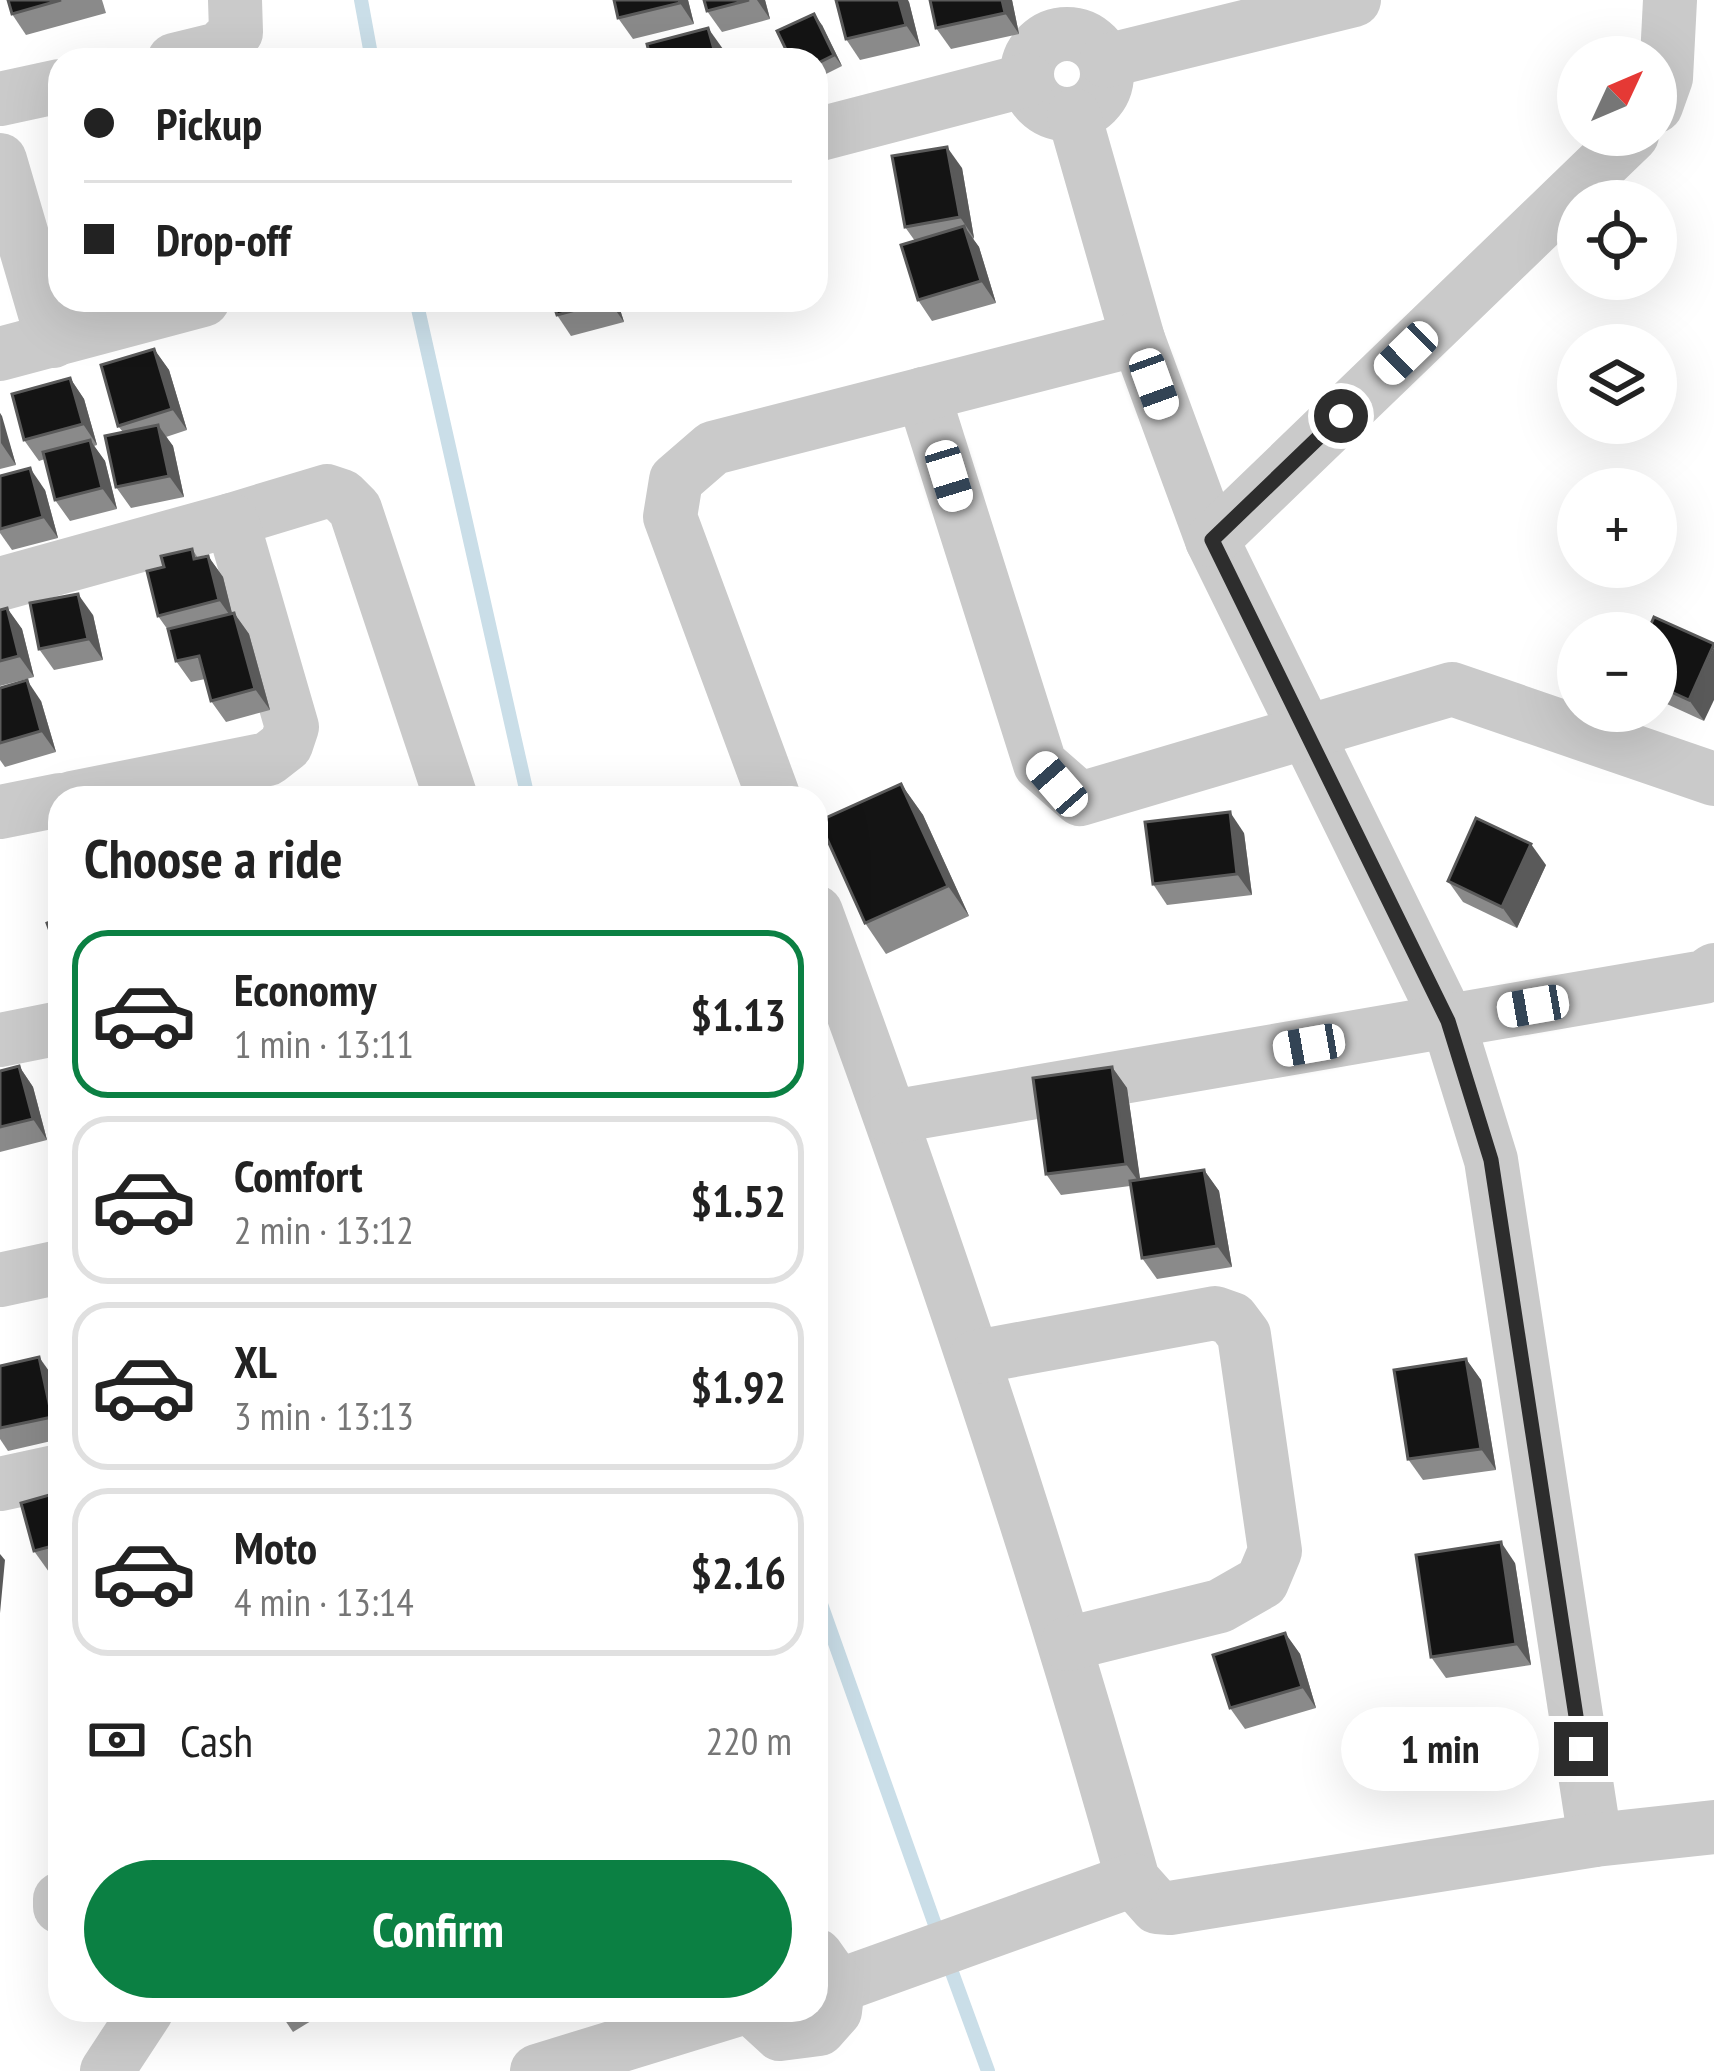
<!DOCTYPE html>
<meta charset="utf-8">
<style>
body{margin:0;font-family:"PT Sans Narrow",sans-serif;background:#f6f6f6;color:#222;height:100vh;display:flex;flex-direction:column;font-size:45px;white-space:nowrap}
*{box-sizing:border-box;margin:0}
p{font-size:39px;color:#767676}
.icon{flex:none;width:66px;height:66px;fill:none;stroke:currentColor;stroke-width:2;stroke-linecap:round;stroke-linejoin:round}
.map{position:relative;flex:1;overflow:hidden}
.sheet{position:absolute;left:48px;top:786px;width:780px;height:1236px;display:flex;flex-direction:column;background:#fff;border-radius:36px;box-shadow:0 12px 48px #0002}
.sheet>*{flex:none}
.guide{position:absolute;left:48px;top:48px;width:780px;height:264px;border-radius:36px;box-shadow:0 12px 48px #0002;display:grid;align-content:center;height:264px;padding:0 36px;background:#fff}
.needle{width:78px;rotate:46deg}
.fabs{position:absolute;left:1557px;top:36px;display:grid;gap:24px}
.fabs a{display:grid;place-items:center;width:120px;height:120px;border-radius:50%;background:#fff;box-shadow:0 12px 48px #0002;font-size:60px}
.end{position:absolute;width:54px;height:54px;margin:-27px;border:15px solid #2d2d2d;background:#fff;box-shadow:0 0 0 6px #fff}
.from{border-radius:50%}
.bubble{position:absolute;height:84px;border-radius:42px;background:#fff;box-shadow:0 12px 48px #0002;font-size:39px;font-weight:600;line-height:84px;text-align:center}
.car{position:absolute;width:36px;height:72px;margin:-36px -18px;border-radius:15px;box-shadow:0 0 9px 3px #0007;background:linear-gradient(#fff 24%,#345 0 40%,#fff 0 76%,#345 0 86%,#fff 0)}
.guide b{display:flex;align-items:center;gap:42px;height:114px;font-size:45px}
.guide b+b{border-top:3px solid #e0e0e0}
.guide i{width:30px;height:30px;background:#222}
ul{padding:0;list-style:none}
li{display:flex;align-items:center;gap:36px;height:168px;margin:0 24px 18px;padding:0 12px;border:6px solid #e0e0e0;border-radius:36px}
li div{flex:1}
li b{display:block;font-size:45px}
li em{font-style:normal;font-weight:600}
li.selected{border-color:#0b8043}
li>.icon{width:108px;height:108px;stroke-width:1.5}
h2{padding:0 36px;font-size:54px;line-height:144px}
.pay{display:flex;align-items:center;gap:30px;height:132px;padding:0 36px;font-size:45px}
.pay p{margin-inline-start:auto}
.button{display:flex;gap:24px;margin-top:auto;padding:24px 36px}
.button a{flex:1;height:138px;border-radius:72px;background:#0b8043;color:#fff;font-size:48px;font-weight:600;line-height:138px;text-align:center}
.map>svg:first-child{display:block}
.lines{fill:none;stroke-linecap:round;stroke-linejoin:round}
.stream{stroke:#cadee8;stroke-width:14}
.minor{stroke:#cacaca;stroke-width:54}
.wall{fill:#8a8a8a}
.shaded-wall{fill:#5a5a5a}
.building{fill:#141414;stroke:#5a5a5a;stroke-width:3}
.route{stroke:#2d2d2d;stroke-width:15}
</style>
<div class="map">
<svg width="1714" height="2071" viewBox="0 0 1714 2071">
<rect width="100%" height="100%" fill="#fff"/>
<g class="lines">
<g class="stream">
<polyline points="361,0 372,60"/>
<polyline points="416,300 528,798"/>
<polyline points="816,1590 939,1936"/>
<polyline points="946,1956 988,2071"/>
</g>
<g class="minor">
<circle cx="1067" cy="74" r="40"/>
<polyline points="174,60 219,49 236,32 235,0"/>
<polyline points="1106,61 1354,0"/>
<polyline points="0,99 60,86"/>
<polyline points="1656,106 1666,78 1670,0"/>
<polyline points="1074,115 1138,339 1212,540 1448,1021 1491,1160 1595,1840"/>
<polyline points="816,135 1027,80"/>
<polyline points="0,160 53,341"/>
<polyline points="0,354 203,300"/>
<polyline points="923,394 1040,764 1080,799 1452,689 1714,779"/>
<polyline points="231,520 327,491 342,496 355,509 451,798"/>
<polyline points="1212,540 1632,135"/>
<polyline points="0,584 231,520 236,534 292,727 286,745 268,759 72,798"/>
<polyline points="774,798 670,517 676,480 713,448 1138,339"/>
<polyline points="0,812 60,800"/>
<path d="M816 912C934 1232 1042 1552 1133 1880L1157 1907 1170 1908 1595 1840 1714 1827"/>
<polyline points="0,1040 60,1028"/>
<polyline points="891,1117 1704,977 1714,970"/>
<polyline points="0,1280 60,1267"/>
<polyline points="976,1357 1215,1313 1232,1319 1244,1335 1275,1551 1262,1582 1220,1606 1067,1644"/>
<polyline points="0,1484 60,1471"/>
<polyline points="60,1899 60,1907"/>
<polyline points="838,1986 1133,1880"/>
<polyline points="754,2010 780,2034 819,2029 835,2011 838,1986 816,1955"/>
<polyline points="107,2071 147,2010"/>
<polyline points="537,2071 736,2010"/>
</g>
</g>
<g class="wall">
<polygon points="8,0 102,0 106,13 26,35 12,14"/>
<polygon points="614,0 688,0 694,24 633,39 618,18"/>
<polygon points="704,0 765,0 770,19 722,32 707,11"/>
<polygon points="930,0 1012,0 1019,34 951,49 936,28"/>
<polygon points="909,2 920,46 860,60 846,39"/>
<polygon points="822,25 842,66 816,79 816,60"/>
<polygon points="962,168 974,238 973,239 979,247 996,303 932,321 918,300 915,241 905,227"/>
<polygon points="552,300 617,300 624,322 571,336 557,315"/>
<polygon points="646,300 685,300 653,310"/>
<polygon points="154,349 169,370 187,430 166,437 173,446 184,497 131,508 116,487 123,432 118,426"/>
<polygon points="70,378 84,399 97,445 94,446 105,461 117,509 70,521 55,500 45,459 39,461 24,440"/>
<polygon points="0,413 16,465 0,469"/>
<polygon points="0,476 45,490 58,538 12,550 0,533"/>
<polygon points="192,549 198,558 208,556 223,577 232,614 234,613 249,634 270,710 226,722 211,701 205,679 191,682 176,661 168,630 158,616 164,567"/>
<polygon points="7,608 22,629 34,677 0,686 0,610"/>
<polygon points="93,615 103,660 54,670 39,649"/>
<polygon points="1656,633 1704,721 1656,699"/>
<polygon points="0,688 41,701 56,752 5,767 0,760"/>
<polygon points="901,784 923,815 969,916 886,954 865,923"/>
<polygon points="1244,833 1252,895 1167,905 1153,884"/>
<polygon points="1546,865 1517,928 1463,902 1448,881"/>
<polygon points="19,1066 33,1087 47,1140 0,1152 0,1071"/>
<polygon points="1112,1067 1127,1088 1140,1180 1204,1170 1219,1191 1232,1267 1157,1279 1142,1258 1130,1186 1061,1195 1046,1174"/>
<polygon points="1466,1359 1481,1380 1496,1470 1423,1480 1408,1459"/>
<polygon points="0,1366 54,1378 60,1405 60,1439 8,1451 0,1439"/>
<polygon points="60,1492 60,1569 49,1572 34,1551"/>
<polygon points="1515,1563 1531,1665 1446,1678 1431,1657"/>
<polygon points="1285,1633 1300,1654 1316,1708 1245,1729 1230,1708"/>
<polygon points="278,2010 329,2010 293,2032"/>
</g>
<g class="shaded-wall">
<polygon points="679,0 688,0 694,24 680,3"/>
<polygon points="757,0 765,0 770,19"/>
<polygon points="899,0 908,0 909,2 920,46 906,25"/>
<polygon points="1002,0 1012,0 1019,34 1005,13"/>
<polygon points="814,14 822,25 842,66 834,55"/>
<polygon points="708,28 723,49 726,60 717,60"/>
<polygon points="947,147 962,168 974,238 960,217"/>
<polygon points="964,226 979,247 996,303 981,281"/>
<polygon points="617,300 624,322 609,301"/>
<polygon points="154,349 169,370 187,430 172,409"/>
<polygon points="70,378 84,399 97,445 83,424"/>
<polygon points="0,413 2,416 16,465 1,443"/>
<polygon points="158,425 173,446 184,497 169,476"/>
<polygon points="90,440 105,461 117,509 102,488"/>
<polygon points="30,468 45,490 58,538 43,517"/>
<polygon points="208,556 223,577 234,621 219,600"/>
<polygon points="78,594 93,615 103,660 88,639"/>
<polygon points="7,608 22,629 34,677 19,656"/>
<polygon points="234,613 249,634 270,710 255,689"/>
<polygon points="1714,647 1714,700 1704,721 1689,700"/>
<polygon points="27,680 41,701 56,752 41,731"/>
<polygon points="901,784 923,815 969,916 948,886"/>
<polygon points="1230,812 1244,833 1252,895 1237,874"/>
<polygon points="1531,844 1546,865 1517,928 1502,907"/>
<polygon points="19,1066 33,1087 47,1140 33,1119"/>
<polygon points="1112,1067 1127,1088 1141,1185 1126,1164"/>
<polygon points="1204,1170 1219,1191 1232,1267 1217,1246"/>
<polygon points="39,1357 54,1378 60,1405 60,1427 52,1417"/>
<polygon points="1466,1359 1481,1380 1496,1470 1481,1449"/>
<polygon points="1501,1542 1515,1563 1531,1665 1516,1644"/>
<polygon points="0,1554 5,1560 0,1613"/>
<polygon points="1285,1633 1300,1654 1316,1708 1302,1687"/>
</g>
<g class="building">
<polygon points="8,0 61,0 12,14"/>
<polygon points="614,0 679,0 680,3 618,18"/>
<polygon points="704,0 749,0 707,11"/>
<polygon points="836,0 899,0 906,25 846,39"/>
<polygon points="930,0 1002,0 1005,13 936,28"/>
<polygon points="814,14 834,55 816,64 816,60 791,60 777,31"/>
<polygon points="708,28 717,60 651,60 647,44"/>
<polygon points="630,51 632,60 592,60"/>
<polygon points="60,103 60,128 54,104"/>
<polygon points="947,147 960,217 905,227 892,156"/>
<polygon points="964,226 981,281 918,300 901,245"/>
<polygon points="552,300 609,300 609,301 557,315"/>
<polygon points="154,349 172,409 118,426 101,365"/>
<polygon points="70,378 83,424 24,440 12,394"/>
<polygon points="158,425 169,476 116,487 105,436"/>
<polygon points="90,440 102,488 55,500 43,452"/>
<polygon points="30,468 43,517 0,529 0,476"/>
<polygon points="192,549 194,559 208,556 219,600 158,616 147,571 164,567 161,556"/>
<polygon points="78,594 88,639 39,649 30,603"/>
<polygon points="7,608 19,656 0,661 0,610"/>
<polygon points="234,613 255,689 211,701 199,656 176,661 168,629"/>
<polygon points="1654,617 1714,644 1689,700 1656,685 1656,633 1647,633"/>
<polygon points="27,680 41,731 0,743 0,688"/>
<polygon points="901,784 948,886 865,923 819,821"/>
<polygon points="1230,812 1237,874 1153,884 1145,822"/>
<polygon points="1476,818 1531,844 1502,907 1448,881"/>
<polygon points="60,918 60,958 47,923"/>
<polygon points="19,1066 33,1119 0,1127 0,1071"/>
<polygon points="1112,1067 1126,1164 1046,1174 1033,1078"/>
<polygon points="1204,1170 1217,1246 1142,1258 1130,1181"/>
<polygon points="39,1357 52,1417 0,1428 0,1366"/>
<polygon points="1466,1359 1481,1449 1408,1459 1394,1370"/>
<polygon points="60,1492 60,1544 34,1551 21,1503"/>
<polygon points="1501,1542 1516,1644 1431,1657 1416,1555"/>
<polygon points="1285,1633 1302,1687 1230,1708 1213,1655"/>
</g>
<g class="lines">
<polyline class="route" points="1341,416 1212,540 1448,1021 1491,1160 1581,1749"/>
</g>
</svg>
<div class="fabs">
<a><svg class="needle" viewBox="-14 -14 28 28"><path d="M0-13l5 13h-10z" fill="#e53935"/><path d="M0 13l5-13h-10z" fill="#767676"/></svg></a>
<a><svg class="icon" aria-label="locate" viewBox="0 0 24 24"><circle cx="12" cy="12" r="6"/><path d="M12 2v4M12 18v4M2 12h4M18 12h4"/></svg></a>
<a><svg class="icon" aria-label="layers" viewBox="0 0 24 24"><path d="M12 4l9 5-9 5-9-5zM3 14l9 5 9-5"/></svg></a>
<a>+</a>
<a>−</a>
</div>
<i class="end from" style="left:1341px;top:416px"></i>
<i class="end" style="left:1581px;top:1749px"></i>
<div class="bubble" style="left:1341px;top:1707px;width:198px">1 min</div>
<i class="car" style="left:1406px;top:353px;rotate:226deg"></i>
<i class="car" style="left:1154px;top:384px;rotate:160deg"></i>
<i class="car" style="left:949px;top:476px;rotate:163deg"></i>
<i class="car" style="left:1057px;top:784px;rotate:319deg"></i>
<i class="car" style="left:1533px;top:1006px;rotate:260deg"></i>
<i class="car" style="left:1309px;top:1045px;rotate:260deg"></i>
<div class="guide">
<b><i class="from"></i>Pickup</b>
<b><i></i>Drop-off</b>
</div>
<section class="sheet">
<h2>Choose a ride</h2>
<ul>
<li class="selected"><svg class="icon" aria-label="car" viewBox="0 0 24 24"><path d="M5 17H2v-5l4-1 3-4h7l3 4 3 1v5h-3M9 17h6M6 11h13"/><circle cx="7" cy="17" r="2"/><circle cx="17" cy="17" r="2"/></svg><div><b>Economy</b><p>1 min · 13:11</p></div><em>$1.13</em></li>
<li><svg class="icon" aria-label="car" viewBox="0 0 24 24"><path d="M5 17H2v-5l4-1 3-4h7l3 4 3 1v5h-3M9 17h6M6 11h13"/><circle cx="7" cy="17" r="2"/><circle cx="17" cy="17" r="2"/></svg><div><b>Comfort</b><p>2 min · 13:12</p></div><em>$1.52</em></li>
<li><svg class="icon" aria-label="car" viewBox="0 0 24 24"><path d="M5 17H2v-5l4-1 3-4h7l3 4 3 1v5h-3M9 17h6M6 11h13"/><circle cx="7" cy="17" r="2"/><circle cx="17" cy="17" r="2"/></svg><div><b>XL</b><p>3 min · 13:13</p></div><em>$1.92</em></li>
<li><svg class="icon" aria-label="car" viewBox="0 0 24 24"><path d="M5 17H2v-5l4-1 3-4h7l3 4 3 1v5h-3M9 17h6M6 11h13"/><circle cx="7" cy="17" r="2"/><circle cx="17" cy="17" r="2"/></svg><div><b>Moto</b><p>4 min · 13:14</p></div><em>$2.16</em></li>
</ul>
<div class="pay"><svg class="icon" aria-label="cash" viewBox="0 0 24 24"><path d="M3 7h18v10H3z"/><circle cx="12" cy="12" r="2"/></svg>Cash<p>220 m</p></div>
<div class="button"><a>Confirm</a></div>
</section>
</div>
